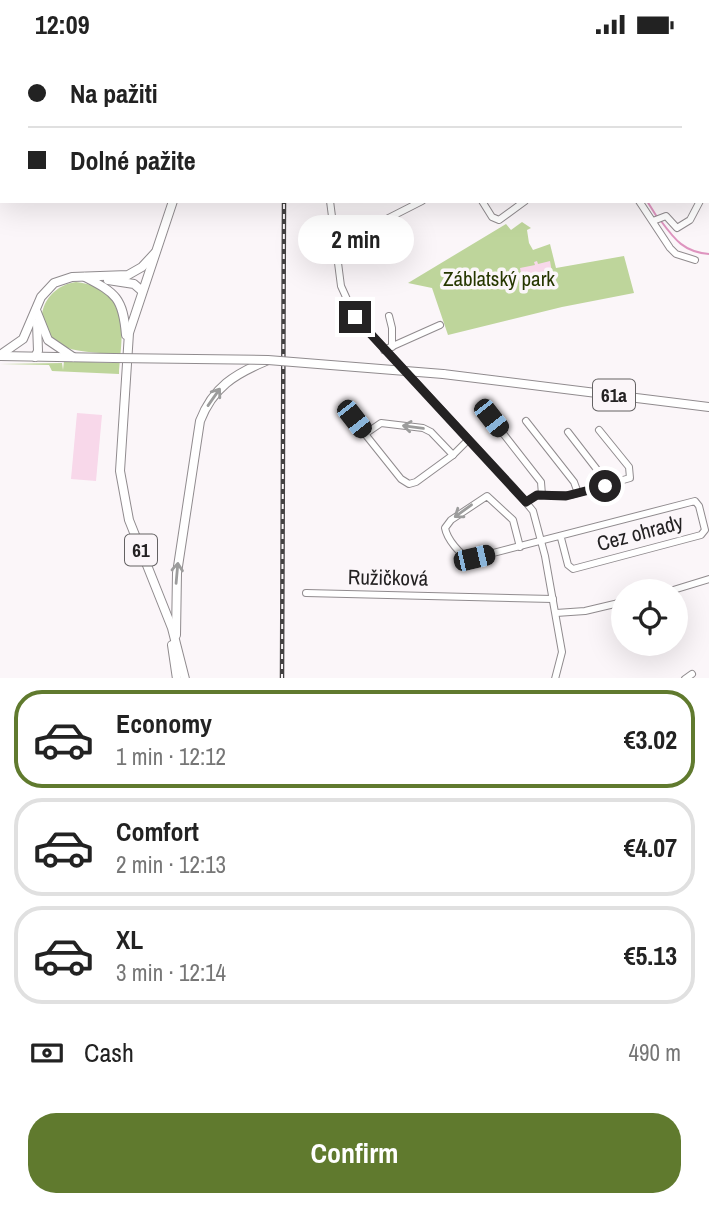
<!DOCTYPE html>
<meta charset="utf-8">
<style>
body{margin:0;font-family:"Archivo Narrow",sans-serif;background:#f2f2f2;color:#222;height:100vh;display:flex;flex-direction:column;font-size:26px;white-space:nowrap}
*{box-sizing:border-box;margin:0}
p{font-size:23px;color:#767676}
.icon{flex:none;width:38px;height:38px;fill:none;stroke:currentColor;stroke-width:2;stroke-linecap:round;stroke-linejoin:round}
.map{position:relative;height:629px;overflow:hidden}
.sheet{display:flex;flex-direction:column;background:#fff;flex:1}
.sheet>*{flex:none}
.top-card{position:absolute;left:0px;top:0px;width:710px;height:154px;box-shadow:0 7px 28px #0002;display:grid;align-content:center;height:154px;padding:0 28px;background:#fff}
.controls{position:absolute;left:611px;top:530px;display:grid;gap:14px}
.controls a{display:grid;place-items:center;width:77px;height:77px;border-radius:50%;background:#fff;box-shadow:0 7px 28px #0002;font-size:35px}
.end{position:absolute;width:32px;height:32px;margin:-16px;border:9px solid #242223;background:#fff;box-shadow:0 0 0 4px #fff}
.from{border-radius:50%}
.bubble{position:absolute;height:49px;border-radius:24px;background:#fff;box-shadow:0 7px 28px #0002;font-size:23px;font-weight:700;line-height:49px;text-align:center}
.car{position:absolute;width:21px;height:42px;margin:-21px -10px;border-radius:9px;box-shadow:0 0 5px 2px #0007;background:linear-gradient(#222 24%,#8ab4d8 0 40%,#222 0 76%,#8ab4d8 0 86%,#222 0)}
.top-card b{display:flex;align-items:center;gap:24px;height:66px;font-size:26px}
.top-card b+b{border-top:2px solid #e0e0e0}
.top-card i{width:18px;height:18px;background:#222}
ul{padding:12px 0 0;list-style:none}
li{display:flex;align-items:center;gap:21px;height:98px;margin:0 14px 10px;padding:0 14px;border:4px solid #e0e0e0;border-radius:28px}
li div{flex:1}
li b{display:block;font-size:26px}
li em{font-style:normal;font-weight:700}
li.selected{border-color:#607a2e}
li>.icon{width:63px;height:63px;stroke-width:1.5}
.pay{display:flex;align-items:center;gap:18px;height:77px;padding:0 28px;font-size:26px}
.pay p{margin-inline-start:auto}
.action{display:flex;gap:14px;margin-top:auto;padding:14px 28px}
.action a{flex:1;height:80px;border-radius:28px;background:#607a2e;color:#fff;font-size:28px;font-weight:700;line-height:80px;text-align:center}
.status{display:flex;justify-content:space-between;align-items:center;height:49px;padding:0 35px;background:#fff;direction:ltr}
.status svg{height:19px;fill:currentColor}
.map>svg:first-child{display:block}
.green{fill:#bed59b}
.lines{fill:none;stroke-linecap:round;stroke-linejoin:round}
.stream{stroke:#de94bf;stroke-width:2}
.building{fill:#f8d8ea}
.minor-casing{stroke:#908b8e;stroke-width:8}
.major-casing{stroke:#908b8e;stroke-width:10}
.minor{stroke:#fff;stroke-width:6}
.major{stroke:#fff;stroke-width:8}
.rail-casing{stroke:#434142;stroke-width:4.5}
.rail{stroke:#fbf6f9;stroke-width:2;stroke-dasharray:5;stroke-linecap:butt}
.major-bridge-casing{stroke:#908b8e;stroke-width:10;stroke-linecap:butt}
.major-bridge{stroke:#fff;stroke-width:8}
.oneway{stroke:#9c9c9c}
.route{stroke:#242223;stroke-width:9}
.labels{text-anchor:middle;stroke-width:7;stroke-linejoin:round;paint-order:stroke}
.shield{fill:#fbf6f9;stroke:#646263;stroke-width:2}
.shield-label{font-size:19px;font-weight:bold;fill:#242223}
.park-label{font-size:21px;fill:#263700;stroke:#fbf6f9}
.street-label{font-size:21px;fill:#242223;stroke:#fbf6f9}
</style>
<div class="status"><b>12:09</b><svg viewBox="0 0 49 12"><path d="M0 12V9h3v3zM5 12V6h3v6zM10 12V3h3v9zM15 12V0h3v12zM26 1h20v11H26zM47 4h2v5h-2z"/></svg></div>
<div class="map">
<svg width="709" height="630" viewBox="0 0 709 630">
<rect width="100%" height="100%" fill="#fbf6f9"/>
<g class="green">
<polygon points="522,173 531,179 527,181 529,194 533,201 550,195 556,219 624,207 634,244 562,258 448,286 432,239 408,234 506,175 511,181"/>
<path d="M76 233C133 240 122 282 119 325L52 322 49 316 0 315 62 314 63 321 64 312 114 314V305C97 303 76 304 60 296 27 279 43 237 76 233Z"/>
</g>
<g class="lines">
<g class="stream">
<polyline points="518,0 518,2"/>
<polyline points="647,152 657,168"/>
<path d="M661 172C675 191 684 203 709 205"/>
</g>
</g>
<g class="building">
<polygon points="537,212 538,215 550,212 552,224 522,229 520,219 535,216 534,213"/>
<polygon points="77,364 102,366 96,432 71,430"/>
</g>
<g class="lines">
<defs>
<g id="minor">
<polyline points="514,0 514,2"/>
<polyline points="339,2 339,0"/>
<polyline points="576,2 576,0"/>
<polyline points="709,87 709,88"/>
<polyline points="330,152 341,237 355,268 514,439 533,462 545,507 562,603 555,630"/>
<polyline points="482,152 492,168 499,171 525,152"/>
<polyline points="639,152 670,199 676,205 695,211"/>
<polyline points="653,172 666,167 677,179 690,171 700,152"/>
<polyline points="338,212 369,179 422,152"/>
<polyline points="389,267 392,279 392,298"/>
<polyline points="384,301 440,276"/>
<polyline points="491,369 541,433 542,446"/>
<polyline points="353,370 401,430 409,435 416,433 453,406 468,391"/>
<polyline points="526,372 574,433 578,444"/>
<polyline points="568,383 602,427 605,437"/>
<polyline points="365,385 381,374 423,379 431,383 453,406"/>
<polyline points="526,453 537,446 571,446 630,429 629,418 599,381"/>
<path d="M520 498 513 471 487 447 451 471 445 479C447 490 460 506 470 510L695 452 699 457 705 481 701 486 573 520 568 516 561 489"/>
<polyline points="670,542 709,530"/>
<polyline points="306,544 553,550"/>
<polyline points="556,564 585,562 623,553"/>
<polyline points="685,630 692,625"/>
</g>
<g id="major">
<polyline points="203,2 203,0"/>
<polyline points="173,152 129,284 120,422 129,471 172,579 185,630"/>
<path d="M85 228C116 244 123 249 126 286"/>
<polyline points="108,231 134,235 142,242"/>
<polyline points="36,261 48,291 73,308"/>
<polyline points="0,306 23,290 41,248 54,234 72,228 128,226 142,218 155,204"/>
<polyline points="0,307 114,309"/>
<polyline points="35,308 38,302 37,274"/>
<polyline points="443,325 709,358"/>
<path d="M176 586 177 524 200 372C213 338 235 325 266 312"/>
<polyline points="172,596 177,630"/>
</g>
</defs>
<use href="#minor" class="minor-casing"/>
<use href="#major" class="major-casing"/>
<use href="#minor" class="minor"/>
<use href="#major" class="major"/>
<defs>
<g id="rail">
<polyline points="281,2 281,0"/>
<polyline points="282,630 284,152"/>
</g>
</defs>
<use href="#rail" class="rail-casing"/>
<use href="#rail" class="rail"/>
<defs>
<polyline id="major-bridge" points="114,309 268,311 443,325"/>
</defs>
<use href="#major-bridge" class="major-bridge-casing"/>
<use href="#major-bridge" class="major-bridge"/>
</g>
<defs><path id="oneway-shaft" d="M-6 0H5M1.5-3L5.5 0L1.5 3" fill="none" stroke-width="1.6" stroke-linecap="round" stroke-linejoin="round" transform="scale(1.75)"/></defs>
<g class="oneway">
<use href="#oneway-shaft" transform="translate(214 348) rotate(-55)"/>
<use href="#oneway-shaft" transform="translate(413 378) rotate(-172)"/>
<use href="#oneway-shaft" transform="translate(463 462) rotate(144)"/>
<use href="#oneway-shaft" transform="translate(177 524) rotate(-85)"/>
</g>
<g class="lines">
<polyline class="route" points="355,268 526,453 537,446 566,447 605,437"/>
</g>
<g class="labels">
<g class="shield">
<rect x="593" y="330.5" width="42" height="31" rx="5"/>
<rect x="125" y="485.5" width="32" height="31" rx="5"/>
</g>
<g class="shield-label">
<text x="614" y="353">61a</text>
<text x="141" y="508">61</text>
</g>
<g class="park-label">
<text x="499" y="237">Záblatský park</text>
</g>
<g class="street-label">
<text transform="translate(640 484) rotate(-15)" y="7">Cez ohrady</text>
<text transform="translate(388 529) rotate(1)" y="7">Ružičková</text>
</g>
</g>
</svg>
<div class="controls">
<a><svg class="icon" aria-label="locate" viewBox="0 0 24 24"><circle cx="12" cy="12" r="6"/><path d="M12 2v4M12 18v4M2 12h4M18 12h4"/></svg></a>
</div>
<i class="end from" style="left:605px;top:437px"></i>
<i class="end" style="left:355px;top:268px"></i>
<div class="bubble" style="left:298px;top:166px;width:116px">2 min</div>
<i class="car" style="left:491px;top:369px;rotate:142deg"></i>
<i class="car" style="left:354px;top:370px;rotate:142deg"></i>
<i class="car" style="left:474px;top:509px;rotate:77deg"></i>
<div class="top-card">
<b><i class="from"></i>Na pažiti</b>
<b><i></i>Dolné pažite</b>
</div>
</div>
<section class="sheet">
<ul>
<li class="selected"><svg class="icon" aria-label="car" viewBox="0 0 24 24"><path d="M5 17H2v-5l4-1 3-4h7l3 4 3 1v5h-3M9 17h6M6 11h13"/><circle cx="7" cy="17" r="2"/><circle cx="17" cy="17" r="2"/></svg><div><b>Economy</b><p>1 min · 12:12</p></div><em>€3.02</em></li>
<li><svg class="icon" aria-label="car" viewBox="0 0 24 24"><path d="M5 17H2v-5l4-1 3-4h7l3 4 3 1v5h-3M9 17h6M6 11h13"/><circle cx="7" cy="17" r="2"/><circle cx="17" cy="17" r="2"/></svg><div><b>Comfort</b><p>2 min · 12:13</p></div><em>€4.07</em></li>
<li><svg class="icon" aria-label="car" viewBox="0 0 24 24"><path d="M5 17H2v-5l4-1 3-4h7l3 4 3 1v5h-3M9 17h6M6 11h13"/><circle cx="7" cy="17" r="2"/><circle cx="17" cy="17" r="2"/></svg><div><b>XL</b><p>3 min · 12:14</p></div><em>€5.13</em></li>
</ul>
<div class="pay"><svg class="icon" aria-label="cash" viewBox="0 0 24 24"><path d="M3 7h18v10H3z"/><circle cx="12" cy="12" r="2"/></svg>Cash<p>490 m</p></div>
<div class="action"><a>Confirm</a></div>
</section>
